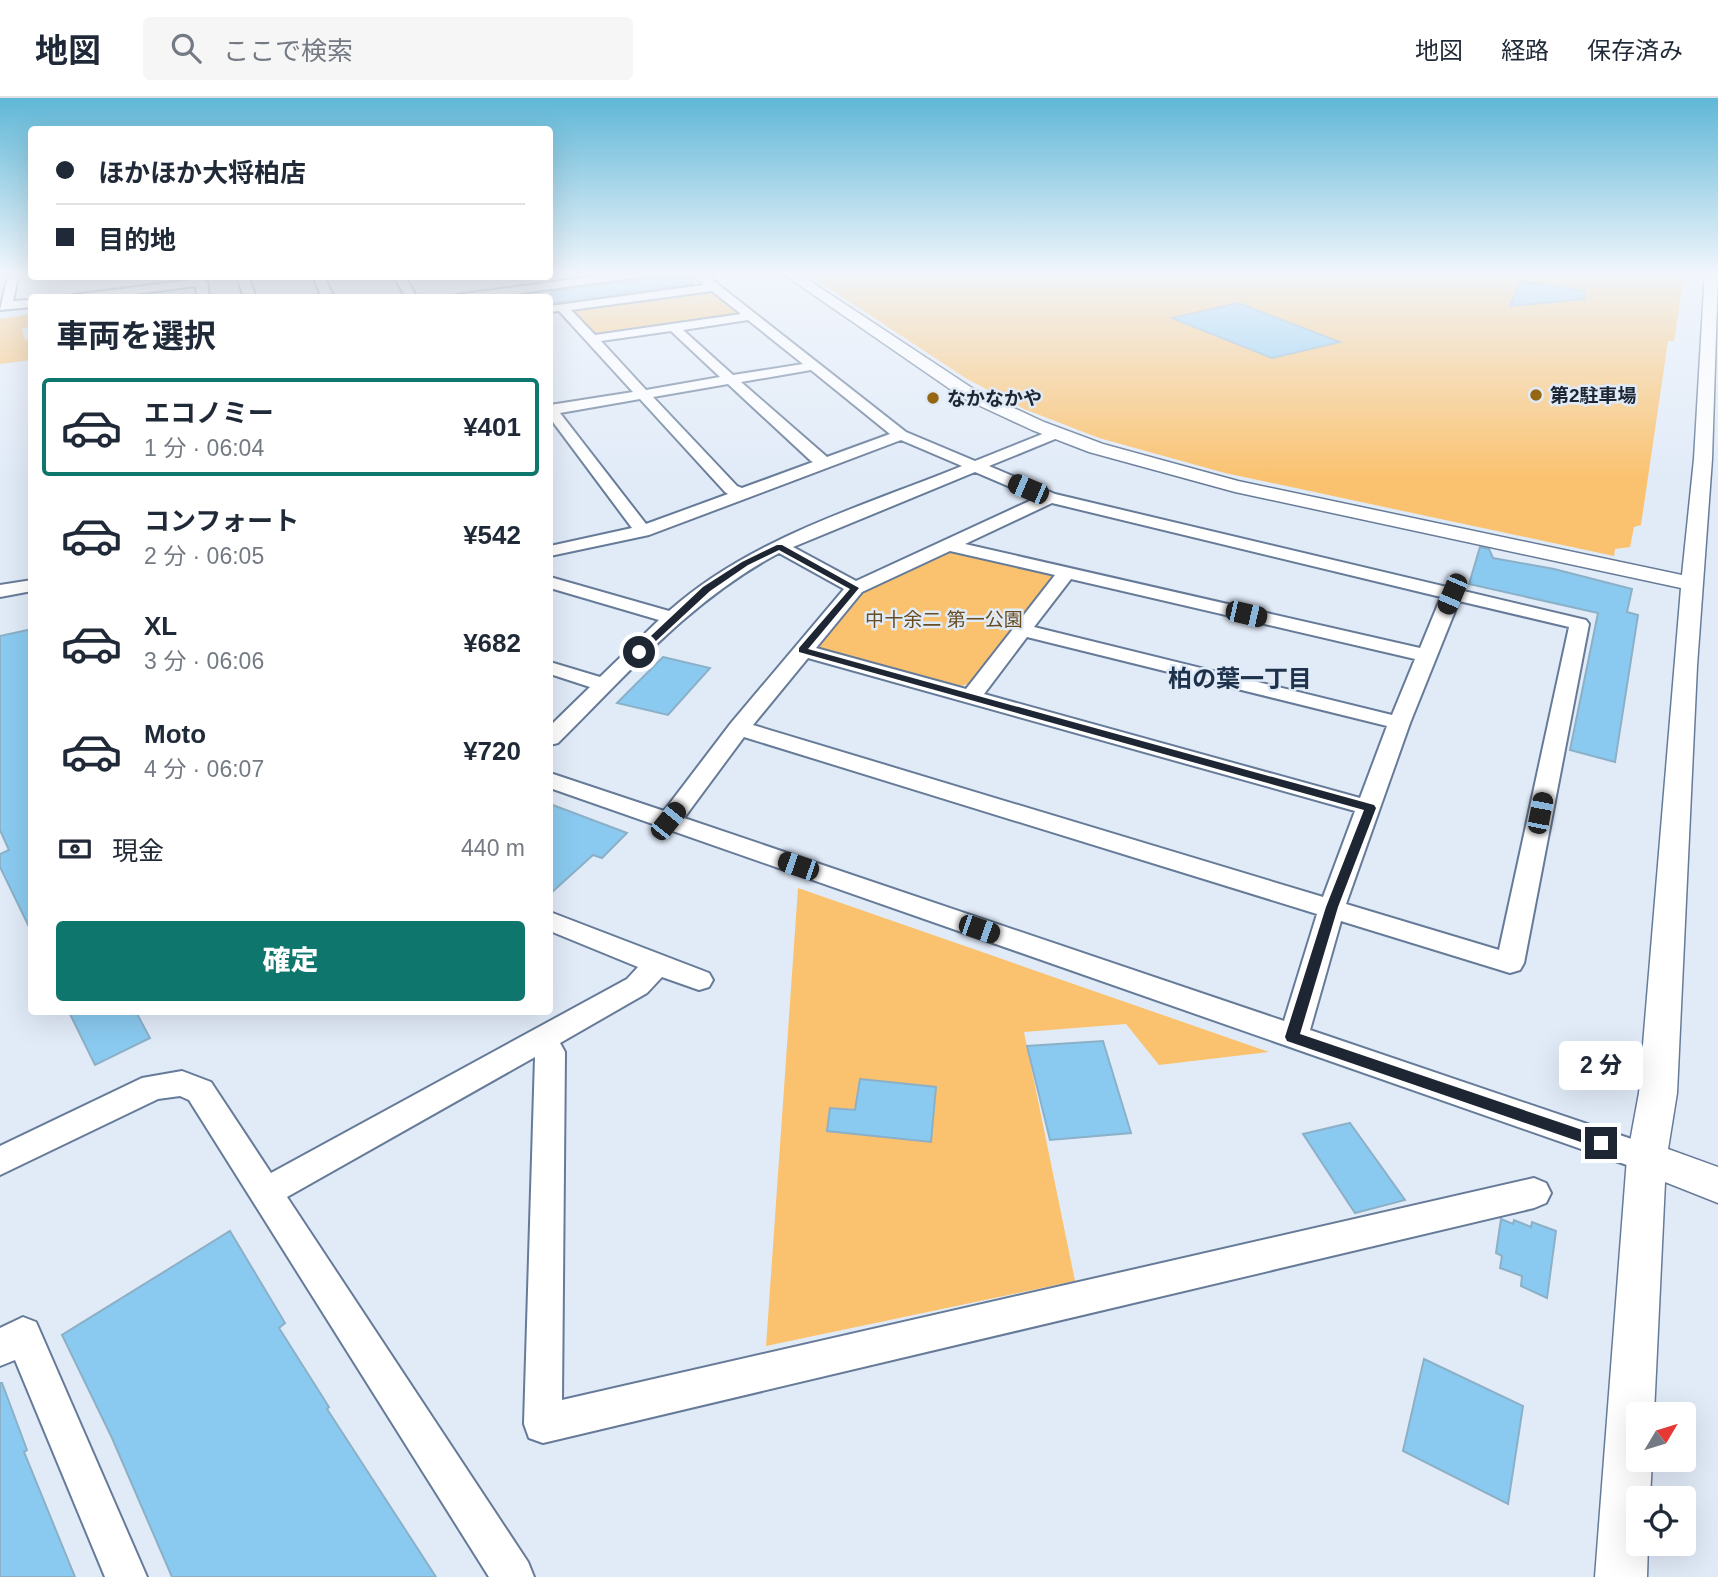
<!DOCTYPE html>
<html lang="ja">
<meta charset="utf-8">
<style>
body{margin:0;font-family:Helvetica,"Noto Sans JP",sans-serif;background:#f6f6f7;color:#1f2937;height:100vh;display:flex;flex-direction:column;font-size:26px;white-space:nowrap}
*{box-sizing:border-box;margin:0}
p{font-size:23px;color:#747a83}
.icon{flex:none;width:38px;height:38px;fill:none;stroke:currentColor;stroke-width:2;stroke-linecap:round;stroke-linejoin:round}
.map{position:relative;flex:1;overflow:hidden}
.panel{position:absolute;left:28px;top:196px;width:525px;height:721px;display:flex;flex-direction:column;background:#fff;border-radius:7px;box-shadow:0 7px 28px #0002}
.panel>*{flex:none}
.guide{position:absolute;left:28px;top:28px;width:525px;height:154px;border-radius:7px;box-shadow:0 7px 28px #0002;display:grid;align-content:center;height:154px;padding:0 28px;background:#fff}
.needle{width:46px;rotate:52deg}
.tools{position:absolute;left:1626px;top:1304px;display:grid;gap:14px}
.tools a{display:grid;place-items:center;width:70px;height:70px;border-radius:7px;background:#fff;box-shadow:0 7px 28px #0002;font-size:35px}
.end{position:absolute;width:32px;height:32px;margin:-16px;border:9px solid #1d2632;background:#fff;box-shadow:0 0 0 4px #fff}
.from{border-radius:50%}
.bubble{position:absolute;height:49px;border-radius:7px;background:#fff;box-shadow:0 7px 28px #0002;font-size:23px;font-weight:800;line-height:49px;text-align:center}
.car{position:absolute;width:21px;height:42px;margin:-21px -10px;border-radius:9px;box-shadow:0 0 5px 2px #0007;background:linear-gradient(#222 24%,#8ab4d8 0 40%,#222 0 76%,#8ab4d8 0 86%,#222 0)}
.guide b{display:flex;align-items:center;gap:24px;height:66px;font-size:26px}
.guide b+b{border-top:2px solid #e0e1e3}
.guide i{width:18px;height:18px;background:#1f2937}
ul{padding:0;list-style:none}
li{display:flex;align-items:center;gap:21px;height:98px;margin:0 14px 10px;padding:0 14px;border:4px solid transparent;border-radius:7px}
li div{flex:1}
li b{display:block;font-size:26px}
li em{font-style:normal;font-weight:800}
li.on{border-color:#0f766e}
li>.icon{width:63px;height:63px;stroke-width:1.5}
h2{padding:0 28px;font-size:32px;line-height:84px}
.pay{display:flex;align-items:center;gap:18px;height:77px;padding:0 28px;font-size:26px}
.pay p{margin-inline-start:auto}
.action{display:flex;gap:14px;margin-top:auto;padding:14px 28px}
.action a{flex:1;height:80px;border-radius:7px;background:#0f766e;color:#fff;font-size:28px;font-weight:800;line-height:80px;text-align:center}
header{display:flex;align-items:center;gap:42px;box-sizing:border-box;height:98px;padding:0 35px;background:#fff;border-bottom:2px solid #e0e1e3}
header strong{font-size:33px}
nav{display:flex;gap:38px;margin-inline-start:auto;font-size:24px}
.search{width:490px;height:63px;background:#f6f6f7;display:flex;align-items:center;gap:18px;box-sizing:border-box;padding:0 24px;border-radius:7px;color:#747a83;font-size:26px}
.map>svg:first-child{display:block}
.green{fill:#fac26f}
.building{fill:#8acaf0;stroke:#8bb0c7;stroke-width:2}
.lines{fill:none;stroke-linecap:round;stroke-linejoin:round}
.minor-casing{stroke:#667b98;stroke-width:4}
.tertiary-casing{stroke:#667b98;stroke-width:3}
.minor{fill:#fff;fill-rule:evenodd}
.tertiary{fill:#fff;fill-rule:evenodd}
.route{fill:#1d2632}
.poi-dot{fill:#956715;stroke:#e1ebf8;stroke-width:2.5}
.labels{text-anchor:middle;stroke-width:5;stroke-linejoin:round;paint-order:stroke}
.far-poi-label{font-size:19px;font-weight:bold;fill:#1d2632;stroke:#e1ebf8;text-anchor:start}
.far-park-label{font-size:19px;fill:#684d23;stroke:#e1ebf8}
.neighbourhood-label{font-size:24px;font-weight:bold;fill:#1f324b;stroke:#e1ebf8}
</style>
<header>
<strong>地図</strong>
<div class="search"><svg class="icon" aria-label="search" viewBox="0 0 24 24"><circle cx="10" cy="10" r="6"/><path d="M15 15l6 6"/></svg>ここで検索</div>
<nav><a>地図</a><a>経路</a><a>保存済み</a></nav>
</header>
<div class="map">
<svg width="1718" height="1479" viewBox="0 0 1718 1479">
<rect width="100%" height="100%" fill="#e1ebf8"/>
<g class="green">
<polygon points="803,173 1685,173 1674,243 1668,243 1641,427 1634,429 1630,449 1615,451 1614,458 1225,375 1099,340 1024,311 967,281"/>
<polygon points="711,192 741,215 596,237 572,211"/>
<polygon points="31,216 31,227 22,231 25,242 31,241 31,262 0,266 0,221"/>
<polygon points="956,452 1048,474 1053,479 968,586 961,588 820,550 817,545 858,494 945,453"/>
<polygon points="798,790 1269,954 1159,967 1126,926 1024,934 1075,1183 766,1248"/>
</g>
<g class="building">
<polygon points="666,173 686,173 692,180 693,186 550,205 550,194 659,179"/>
<polygon points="1520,183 1584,193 1584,201 1510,208"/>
<polygon points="1238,205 1340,244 1272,260 1172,220"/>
<polygon points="1480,449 1489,451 1493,460 1554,471 1632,491 1627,514 1638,517 1615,664 1570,652 1598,515 1469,486"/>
<polygon points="32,531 32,835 0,769 0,756 9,752 0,732 0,538"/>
<polygon points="663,559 710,570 668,617 617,605"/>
<polygon points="550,706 627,735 602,760 593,757 550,796"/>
<polygon points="69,914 136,914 150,940 95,967"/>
<polygon points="1103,943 1131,1035 1050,1042 1027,948"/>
<polygon points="860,981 936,989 931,1044 827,1033 830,1010 855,1012"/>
<polygon points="1350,1025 1405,1102 1355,1115 1303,1036"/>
<polygon points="1501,1121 1513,1126 1514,1122 1531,1129 1532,1124 1556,1133 1547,1200 1521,1188 1522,1178 1500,1170 1502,1158 1496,1155"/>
<polygon points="230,1133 285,1225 279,1230 329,1309 327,1311 436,1479 172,1479 112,1340 62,1237"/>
<polygon points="1424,1261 1523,1308 1508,1406 1403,1353"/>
<polygon points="0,1285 2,1285 27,1352 24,1354 75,1479 0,1479"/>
</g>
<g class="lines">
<defs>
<g id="minor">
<polygon points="9,173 19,173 13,203 32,202 32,209 0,212"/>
<polygon points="634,173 664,173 659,176 486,200 451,200 456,197"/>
<path d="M689 173H701L906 334 975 363 1050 333H1060L1062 336 1060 339 989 368 1055 396 1586 522 1589 526 1524 865 1520 872 1510 875 1341 823 1310 932 1658 1050 1663 1060 1658 1070 1647 1074 550 690V675L664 713 731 625 844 491 779 455C690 502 628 576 558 645L550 647V628L590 589 550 576V564L600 579 659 522 550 490V479L669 513C751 440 861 409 962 368L901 342 649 437 550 458V448L632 430 550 320V307L633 294 559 213 550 214V208L704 187ZM712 193 741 216 595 237 571 212ZM748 222 803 266 733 277 683 232ZM671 233 720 279 646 292 601 243ZM811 272 890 336 827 359 741 284ZM728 286 811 363 813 364 742 390 737 388 653 299ZM640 301 725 394 728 396 646 426 560 315ZM975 374 1036 400 856 483 793 449ZM1052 405 1441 499 1420 550 965 446ZM950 453 1055 477 966 591 816 550 862 494ZM1071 481 1415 561 1392 617 1034 529ZM1459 503 1569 529 1499 852 1346 806 1410 625ZM1027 539 1387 628 1360 700 984 596ZM808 560 1355 713 1323 799 753 627ZM744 639 1317 816 1284 923 684 720Z"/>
<polygon points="237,178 248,178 256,200 244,200"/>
<polygon points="313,178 324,178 334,200 322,200"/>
<polygon points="394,178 405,178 417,200 406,200"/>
<polygon points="201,181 207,184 209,200 197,200 196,188 104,200 67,200 72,197"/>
<polygon points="32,482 32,493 0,499 0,487"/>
<polygon points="550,814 709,875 713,882 709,889 699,892 662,879 647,895 560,945 565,954 562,1302 1534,1080 1546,1085 1551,1095 1546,1105 1534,1110 543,1345 529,1340 524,1326 535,959 287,1099 528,1464 534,1479 489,1479 189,1002 180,998 158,1001 0,1077 0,1048 142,980 182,973 211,984 271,1075 627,881 638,869 550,833"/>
<polygon points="23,1219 36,1224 147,1479 105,1479 15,1262 0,1268 0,1230"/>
</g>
<polygon id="tertiary" points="779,173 795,173 975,292 1044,324 1103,346 1238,383 1682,477 1694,361 1705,173 1718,173 1712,361 1697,568 1677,995 1668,1051 1718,1069 1718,1105 1665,1084 1654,1316 1638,1316 1638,1362 1652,1362 1650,1400 1638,1400 1638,1446 1648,1446 1647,1479 1595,1479 1627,1060 1639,995 1681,490 1235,394 1089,354 1032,332 963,300"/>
</defs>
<use href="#minor" class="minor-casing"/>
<use href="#tertiary" class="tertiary-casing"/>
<use href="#minor" class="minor"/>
<use href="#tertiary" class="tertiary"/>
</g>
<linearGradient id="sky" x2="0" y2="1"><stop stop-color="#5fb7d7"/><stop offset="0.46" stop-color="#f2f6fc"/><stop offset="1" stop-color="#f2f6fc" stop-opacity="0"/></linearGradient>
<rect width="1718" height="380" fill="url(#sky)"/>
<polygon class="route" points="777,447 782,447 859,490 808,551 1374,707 1376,710 1338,809 1300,936 1606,1040 1608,1045 1606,1049 1601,1051 1287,943 1285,939 1326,809 1364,712 799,554 799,550 850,491 779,452 748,467 710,493 643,555 636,555 636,552 703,489 742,464"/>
<g class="poi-dot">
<circle cx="1536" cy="297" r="7"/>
<circle cx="933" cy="300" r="7"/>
</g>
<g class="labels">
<g class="far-poi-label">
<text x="1550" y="304">第2駐車場</text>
<text x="947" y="307">なかなかや</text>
</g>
<g class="far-park-label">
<text x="944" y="528">中十余二 第一公園</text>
</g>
<g class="neighbourhood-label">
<text x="1240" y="589">柏の葉一丁目</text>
</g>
</g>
</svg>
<div class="tools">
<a><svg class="needle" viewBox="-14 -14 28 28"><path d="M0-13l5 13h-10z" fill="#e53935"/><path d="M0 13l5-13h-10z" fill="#747a83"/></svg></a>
<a><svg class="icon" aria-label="locate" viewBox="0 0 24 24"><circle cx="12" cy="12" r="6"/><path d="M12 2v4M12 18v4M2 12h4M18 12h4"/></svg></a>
</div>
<i class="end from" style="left:639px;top:554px"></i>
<i class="end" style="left:1601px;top:1045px"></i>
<div class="bubble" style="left:1559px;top:943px;width:84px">2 分</div>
<i class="car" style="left:1028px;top:391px;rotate:293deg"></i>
<i class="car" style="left:1452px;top:496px;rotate:203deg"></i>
<i class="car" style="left:1246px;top:516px;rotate:103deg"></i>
<i class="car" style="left:1540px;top:715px;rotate:11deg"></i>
<i class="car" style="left:668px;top:723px;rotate:39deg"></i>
<i class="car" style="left:798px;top:768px;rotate:289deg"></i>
<i class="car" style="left:979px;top:831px;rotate:109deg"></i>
<div class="guide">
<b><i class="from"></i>ほかほか大将柏店</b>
<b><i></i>目的地</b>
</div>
<section class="panel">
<h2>車両を選択</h2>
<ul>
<li class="on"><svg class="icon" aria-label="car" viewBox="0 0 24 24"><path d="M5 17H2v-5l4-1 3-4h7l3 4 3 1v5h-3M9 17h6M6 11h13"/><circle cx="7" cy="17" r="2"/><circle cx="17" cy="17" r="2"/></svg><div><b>エコノミー</b><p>1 分 · 06:04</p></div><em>¥401</em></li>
<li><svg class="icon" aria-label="car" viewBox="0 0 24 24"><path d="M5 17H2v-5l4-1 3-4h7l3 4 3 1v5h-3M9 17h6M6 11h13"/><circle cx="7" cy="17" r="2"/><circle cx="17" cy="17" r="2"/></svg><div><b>コンフォート</b><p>2 分 · 06:05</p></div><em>¥542</em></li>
<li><svg class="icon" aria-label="car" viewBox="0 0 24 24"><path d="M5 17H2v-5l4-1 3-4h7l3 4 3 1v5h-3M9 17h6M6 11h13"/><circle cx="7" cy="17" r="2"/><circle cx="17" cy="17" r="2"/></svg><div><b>XL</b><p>3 分 · 06:06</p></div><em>¥682</em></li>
<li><svg class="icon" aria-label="car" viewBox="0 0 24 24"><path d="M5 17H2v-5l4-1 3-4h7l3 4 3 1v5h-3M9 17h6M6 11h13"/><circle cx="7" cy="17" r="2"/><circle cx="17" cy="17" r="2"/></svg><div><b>Moto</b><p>4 分 · 06:07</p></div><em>¥720</em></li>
</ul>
<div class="pay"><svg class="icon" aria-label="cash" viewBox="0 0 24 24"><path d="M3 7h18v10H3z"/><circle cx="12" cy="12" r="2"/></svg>現金<p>440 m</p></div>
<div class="action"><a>確定</a></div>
</section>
</div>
